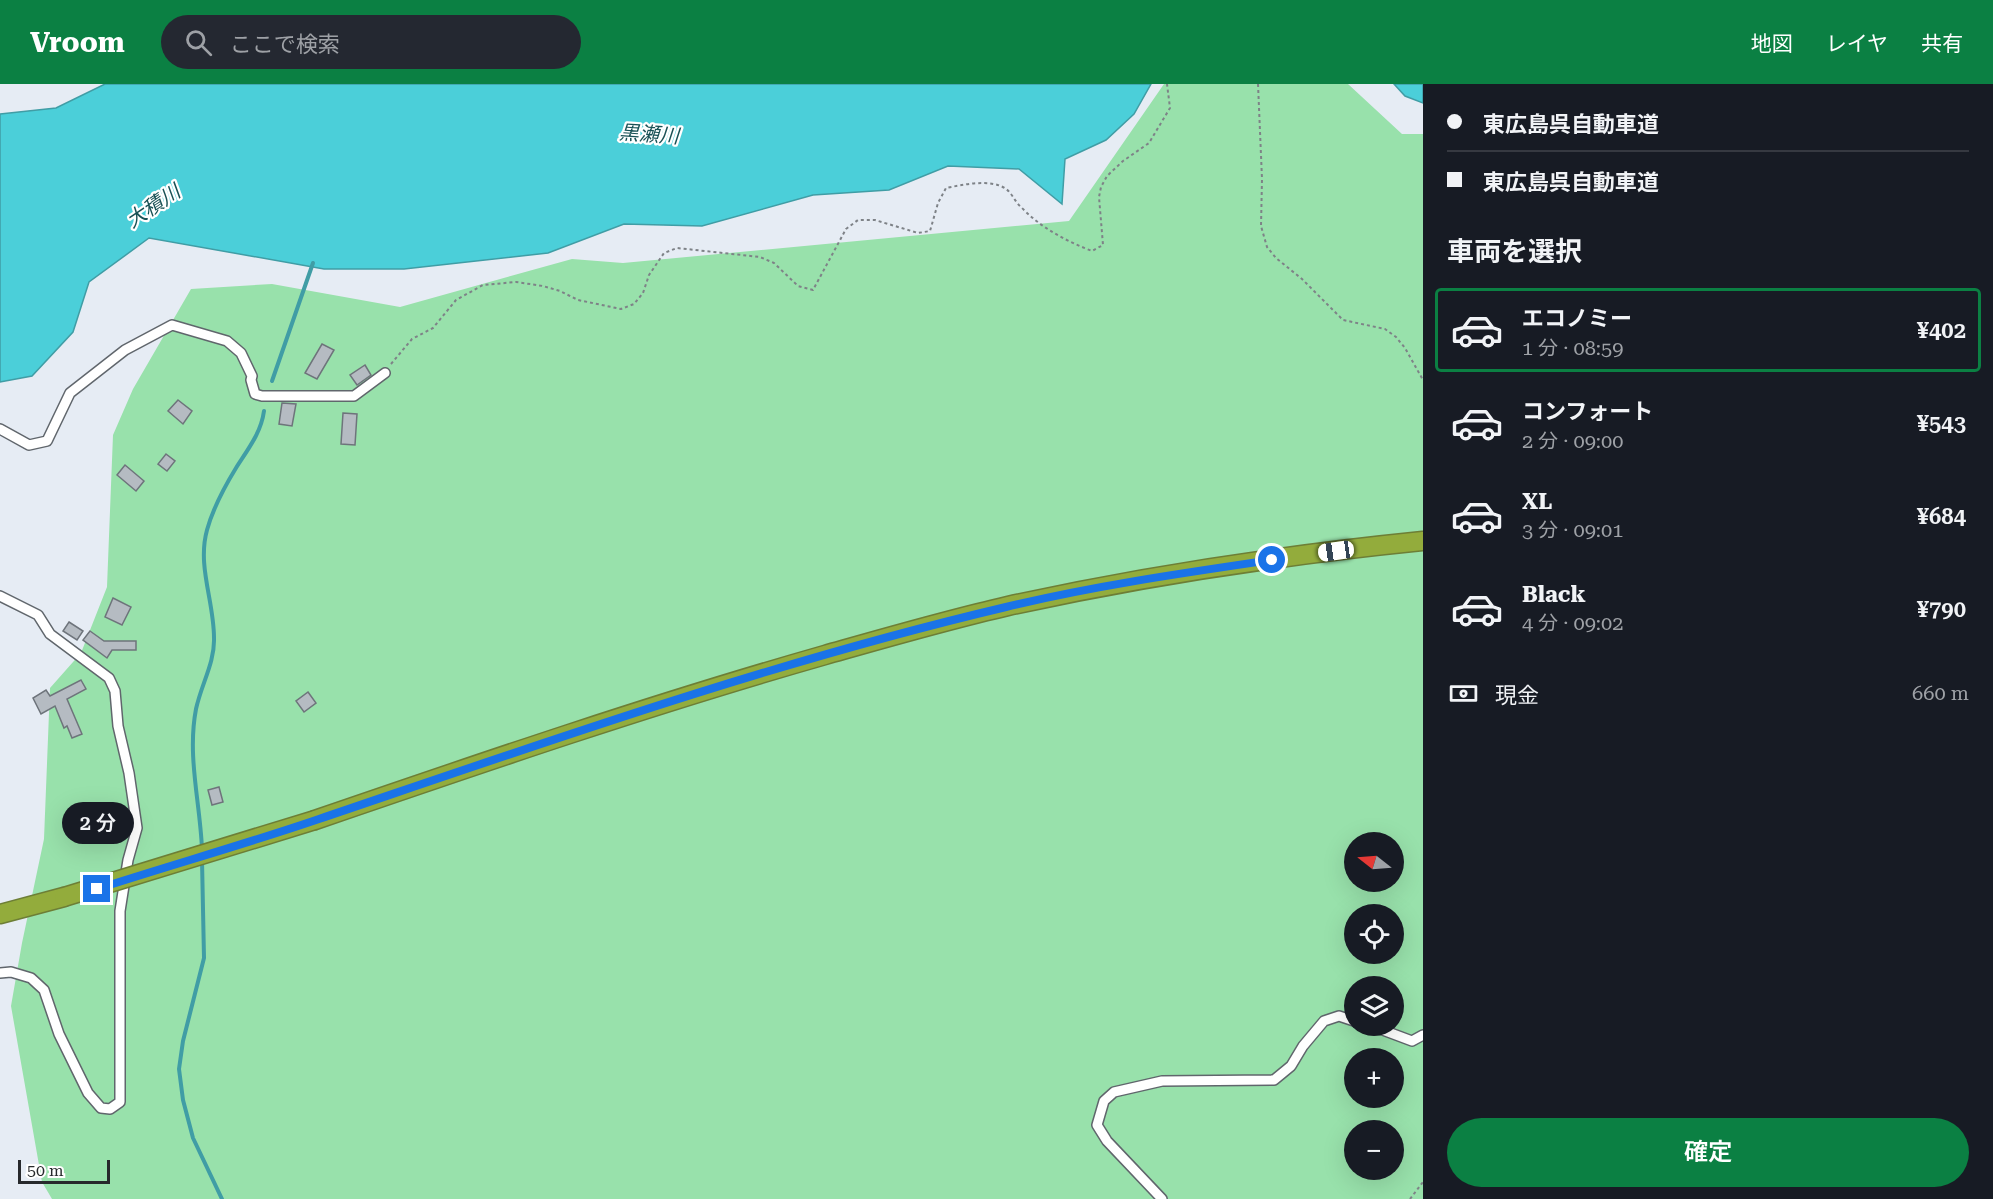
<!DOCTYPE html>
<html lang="ja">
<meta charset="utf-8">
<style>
body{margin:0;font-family:"Roboto Serif","Noto Sans JP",serif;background:#242831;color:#f1f3f6;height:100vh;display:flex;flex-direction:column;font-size:22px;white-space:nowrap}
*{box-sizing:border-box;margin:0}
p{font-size:20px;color:#9ea1a6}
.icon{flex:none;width:33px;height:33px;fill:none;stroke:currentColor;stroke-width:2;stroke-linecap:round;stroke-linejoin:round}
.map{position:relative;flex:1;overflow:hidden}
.panel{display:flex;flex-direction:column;background:#171b24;width:570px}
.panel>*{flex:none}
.hud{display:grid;align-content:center;height:132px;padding:0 24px;background:#171b24}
.needle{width:39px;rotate:287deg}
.fabs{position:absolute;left:1344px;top:748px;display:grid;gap:12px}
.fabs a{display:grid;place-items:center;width:60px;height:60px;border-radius:50%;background:#171b24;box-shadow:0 6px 24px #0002;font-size:30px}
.scale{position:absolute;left:18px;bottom:15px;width:92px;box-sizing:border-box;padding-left:6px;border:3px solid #27292c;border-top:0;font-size:16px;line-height:21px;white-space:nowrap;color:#27292c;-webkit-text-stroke:4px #fff;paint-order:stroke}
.end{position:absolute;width:27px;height:27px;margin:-14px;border:8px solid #1a73e8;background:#fff;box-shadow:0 0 0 3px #fff}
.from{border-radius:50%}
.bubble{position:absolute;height:42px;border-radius:21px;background:#171b24;box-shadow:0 6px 24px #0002;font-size:20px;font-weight:600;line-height:42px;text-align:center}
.car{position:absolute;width:18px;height:36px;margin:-18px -9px;border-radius:8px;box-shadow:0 0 4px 2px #0007;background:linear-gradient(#fff 24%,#345 0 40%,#fff 0 76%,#345 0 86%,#fff 0)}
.hud b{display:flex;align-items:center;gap:21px;height:57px;font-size:22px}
.hud b+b{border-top:2px solid #363941}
.hud i{width:15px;height:15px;background:#f1f3f6}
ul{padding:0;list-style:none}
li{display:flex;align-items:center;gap:18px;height:84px;margin:0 12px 9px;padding:0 12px;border:3px solid transparent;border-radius:6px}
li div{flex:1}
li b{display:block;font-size:22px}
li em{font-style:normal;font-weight:600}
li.active{border-color:#0b8043}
li>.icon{width:54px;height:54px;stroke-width:1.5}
h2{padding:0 24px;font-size:27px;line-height:72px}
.pay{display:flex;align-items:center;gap:15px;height:66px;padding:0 24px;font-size:22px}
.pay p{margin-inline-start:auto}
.action{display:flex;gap:12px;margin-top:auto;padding:12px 24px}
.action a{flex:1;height:69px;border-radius:36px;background:#0b8043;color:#fff;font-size:24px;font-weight:600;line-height:69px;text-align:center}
header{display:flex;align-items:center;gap:36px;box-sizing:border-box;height:84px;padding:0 30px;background:#0b8043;color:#fff}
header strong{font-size:28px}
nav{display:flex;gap:33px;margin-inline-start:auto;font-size:21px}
.search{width:420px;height:54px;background:#242831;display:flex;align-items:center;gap:15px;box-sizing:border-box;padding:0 21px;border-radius:33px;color:#9ea1a6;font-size:22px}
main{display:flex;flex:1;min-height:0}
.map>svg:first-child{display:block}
.green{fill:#98e1ab;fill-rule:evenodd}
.water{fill:#4bcfd9;stroke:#409da5;stroke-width:1.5}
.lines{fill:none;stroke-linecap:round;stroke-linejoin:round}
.stream{stroke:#409da5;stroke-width:4}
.building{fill:#b5bbc2;stroke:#6e747b;stroke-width:1.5}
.street-casing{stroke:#60666c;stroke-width:12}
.highway-casing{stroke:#6d7e36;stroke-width:21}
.path{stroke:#7e8287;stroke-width:2;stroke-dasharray:3 3;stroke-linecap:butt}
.street{stroke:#fff;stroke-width:9}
.highway{stroke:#93ac3c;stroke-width:18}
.highway-bridge-casing{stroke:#6d7e36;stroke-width:21;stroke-linecap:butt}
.highway-bridge{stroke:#93ac3c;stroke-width:18}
.route{stroke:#1a73e8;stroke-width:8}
.labels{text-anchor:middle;stroke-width:4.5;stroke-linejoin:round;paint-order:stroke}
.water-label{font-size:20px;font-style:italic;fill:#195155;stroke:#fff}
</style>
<header>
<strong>Vroom</strong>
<div class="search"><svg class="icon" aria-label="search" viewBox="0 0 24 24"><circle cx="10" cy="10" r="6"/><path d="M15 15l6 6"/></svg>ここで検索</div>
<nav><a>地図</a><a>レイヤ</a><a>共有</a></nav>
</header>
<main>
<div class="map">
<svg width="1423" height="1115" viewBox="0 0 1423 1115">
<rect width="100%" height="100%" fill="#e6ecf4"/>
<path class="green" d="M1164 0H1348L1402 50H1423V1115H52L42 1098 11 922 22 859 44 755 50 604 81 569 107 503 113 351 133 305 191 205 272 200 400 223 572 175 623 179 1069 137ZM1354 759H1394V798H1354ZM1354 831H1394V870H1354ZM1354 903H1394V942H1354ZM1354 975H1394V1014H1354ZM1354 1047H1394V1086H1354Z"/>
<g class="water">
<polygon points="105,0 1151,0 1134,30 1106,56 1065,75 1062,120 1019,85 948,82 889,106 813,111 702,142 624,140 548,169 404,185 324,185 149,154 89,198 73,248 32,292 0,298 0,30 56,24"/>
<polygon points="1394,0 1423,0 1423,19 1405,12"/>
</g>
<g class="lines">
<g class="stream">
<polyline points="272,297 313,179"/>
<path d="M202 765C200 718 187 672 196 625 201 601 215 578 214 554 214 517 197 482 207 446 213 424 225 402 236 384 248 365 261 349 264 327"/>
<polyline points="202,776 204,874 183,957 179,985 183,1016 193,1054 222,1115"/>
</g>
</g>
<g class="building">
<polygon points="322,260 334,266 317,295 305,289"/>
<polygon points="365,281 371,291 357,301 350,291"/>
<polygon points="178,316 192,327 183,340 168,327"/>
<polygon points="282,319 296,320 292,342 279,340"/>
<polygon points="343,329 357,330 355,361 341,360"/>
<polygon points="166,370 175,377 167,387 158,380"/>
<polygon points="125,381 144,397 136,407 117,391"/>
<polygon points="113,514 131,523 122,541 105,533"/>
<polygon points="69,538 83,547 77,556 63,547"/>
<polygon points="90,547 104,557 136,557 136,566 112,566 107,574 83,556"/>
<polygon points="81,596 86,605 67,615 82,650 72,654 67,642 64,644 55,622 41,630 33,614 46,606 50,612"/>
<polygon points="308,608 316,619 304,628 296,617"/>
<polygon points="219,703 223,718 212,721 208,706"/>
</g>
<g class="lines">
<defs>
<g id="street">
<polyline points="0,345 29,361 47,357 70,309 125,266 172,241 227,257 241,269 252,292 251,296 255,310 262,312 354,312 385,289"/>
<polyline points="0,512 38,531 50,550 109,594 115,607 118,642 129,689 137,744 128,776 120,827 120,1018 110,1025 101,1024 88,1009 59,950 44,906 31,894 11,888 0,889"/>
<polyline points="1372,942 1412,957 1423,951"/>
<polyline points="1162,1115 1107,1057 1097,1041 1104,1017 1114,1008 1162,997 1274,996 1291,982 1303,962 1324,937 1339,932 1354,937"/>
</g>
<g id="highway">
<path d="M315 736C484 678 653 620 825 571 885 554 947 536 1008 522 1144 492 1284 471 1423 457"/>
<polyline points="0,830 64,813"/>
</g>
</defs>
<use href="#street" class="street-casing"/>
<use href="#highway" class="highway-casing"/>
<g class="path">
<polyline points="1258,0 1262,95 1261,142 1267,163 1276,174 1302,195 1343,236 1385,245 1396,253 1405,264 1423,296"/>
<path d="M391 280 412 255 433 244 456 216 483 201 516 198 543 202 560 207 578 216 621 225 634 220 643 209 649 191 664 169 677 164 760 173 774 179 798 202 813 206 846 145 858 136H875L918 149 930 147 938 119 946 104C962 101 991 94 1006 105 1012 109 1015 118 1021 123 1041 144 1066 157 1092 167L1103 161 1099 113 1101 103 1107 92 1123 77 1149 59 1170 24 1167 0"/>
<polyline points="1410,1115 1423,1098"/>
</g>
<use href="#street" class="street"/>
<use href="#highway" class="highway"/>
<defs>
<polyline id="highway-bridge" points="64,813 315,736"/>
</defs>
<use href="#highway-bridge" class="highway-bridge-casing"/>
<use href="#highway-bridge" class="highway-bridge"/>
</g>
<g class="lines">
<path class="route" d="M97 805C171 781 246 760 319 735 546 658 773 578 1006 523 1093 502 1183 489 1272 476"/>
</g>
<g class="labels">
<g class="water-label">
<text transform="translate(649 50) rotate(4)" y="7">黒瀬川</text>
<text transform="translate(153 122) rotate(-34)" y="7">大積川</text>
</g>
</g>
</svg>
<div class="fabs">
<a><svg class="needle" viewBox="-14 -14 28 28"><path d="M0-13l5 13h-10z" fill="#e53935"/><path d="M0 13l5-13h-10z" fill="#9ea1a6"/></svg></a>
<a><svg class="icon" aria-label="locate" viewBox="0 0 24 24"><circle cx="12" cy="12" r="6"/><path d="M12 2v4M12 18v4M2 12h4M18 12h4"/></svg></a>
<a><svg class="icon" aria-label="layers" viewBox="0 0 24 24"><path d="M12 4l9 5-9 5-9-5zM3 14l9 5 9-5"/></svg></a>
<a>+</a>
<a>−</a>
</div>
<div class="scale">50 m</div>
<i class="end from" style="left:1272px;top:476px"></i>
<i class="end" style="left:97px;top:805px"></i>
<div class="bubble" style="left:62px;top:718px;width:72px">2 分</div>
<i class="car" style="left:1336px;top:467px;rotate:262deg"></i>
</div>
<section class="panel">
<div class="hud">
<b><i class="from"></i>東広島呉自動車道</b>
<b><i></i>東広島呉自動車道</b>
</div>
<h2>車両を選択</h2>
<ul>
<li class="active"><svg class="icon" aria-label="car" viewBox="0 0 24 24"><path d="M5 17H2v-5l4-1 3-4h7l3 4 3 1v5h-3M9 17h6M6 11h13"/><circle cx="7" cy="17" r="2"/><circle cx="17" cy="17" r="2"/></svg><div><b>エコノミー</b><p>1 分 · 08:59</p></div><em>¥402</em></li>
<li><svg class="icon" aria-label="car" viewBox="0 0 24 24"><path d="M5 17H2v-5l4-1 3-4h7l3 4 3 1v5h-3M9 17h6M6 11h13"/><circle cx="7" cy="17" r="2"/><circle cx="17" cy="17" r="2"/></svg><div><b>コンフォート</b><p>2 分 · 09:00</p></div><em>¥543</em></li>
<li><svg class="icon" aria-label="car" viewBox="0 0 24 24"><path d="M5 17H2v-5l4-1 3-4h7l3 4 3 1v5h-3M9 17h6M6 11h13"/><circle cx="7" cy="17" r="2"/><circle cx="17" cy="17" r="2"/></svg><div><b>XL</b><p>3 分 · 09:01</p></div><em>¥684</em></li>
<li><svg class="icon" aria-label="car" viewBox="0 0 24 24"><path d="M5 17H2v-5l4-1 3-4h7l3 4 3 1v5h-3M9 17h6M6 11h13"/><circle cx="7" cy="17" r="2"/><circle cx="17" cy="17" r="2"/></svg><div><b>Black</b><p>4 分 · 09:02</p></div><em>¥790</em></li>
</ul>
<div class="pay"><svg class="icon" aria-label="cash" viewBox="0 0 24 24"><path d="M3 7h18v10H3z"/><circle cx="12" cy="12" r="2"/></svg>現金<p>660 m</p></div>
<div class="action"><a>確定</a></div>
</section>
</main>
